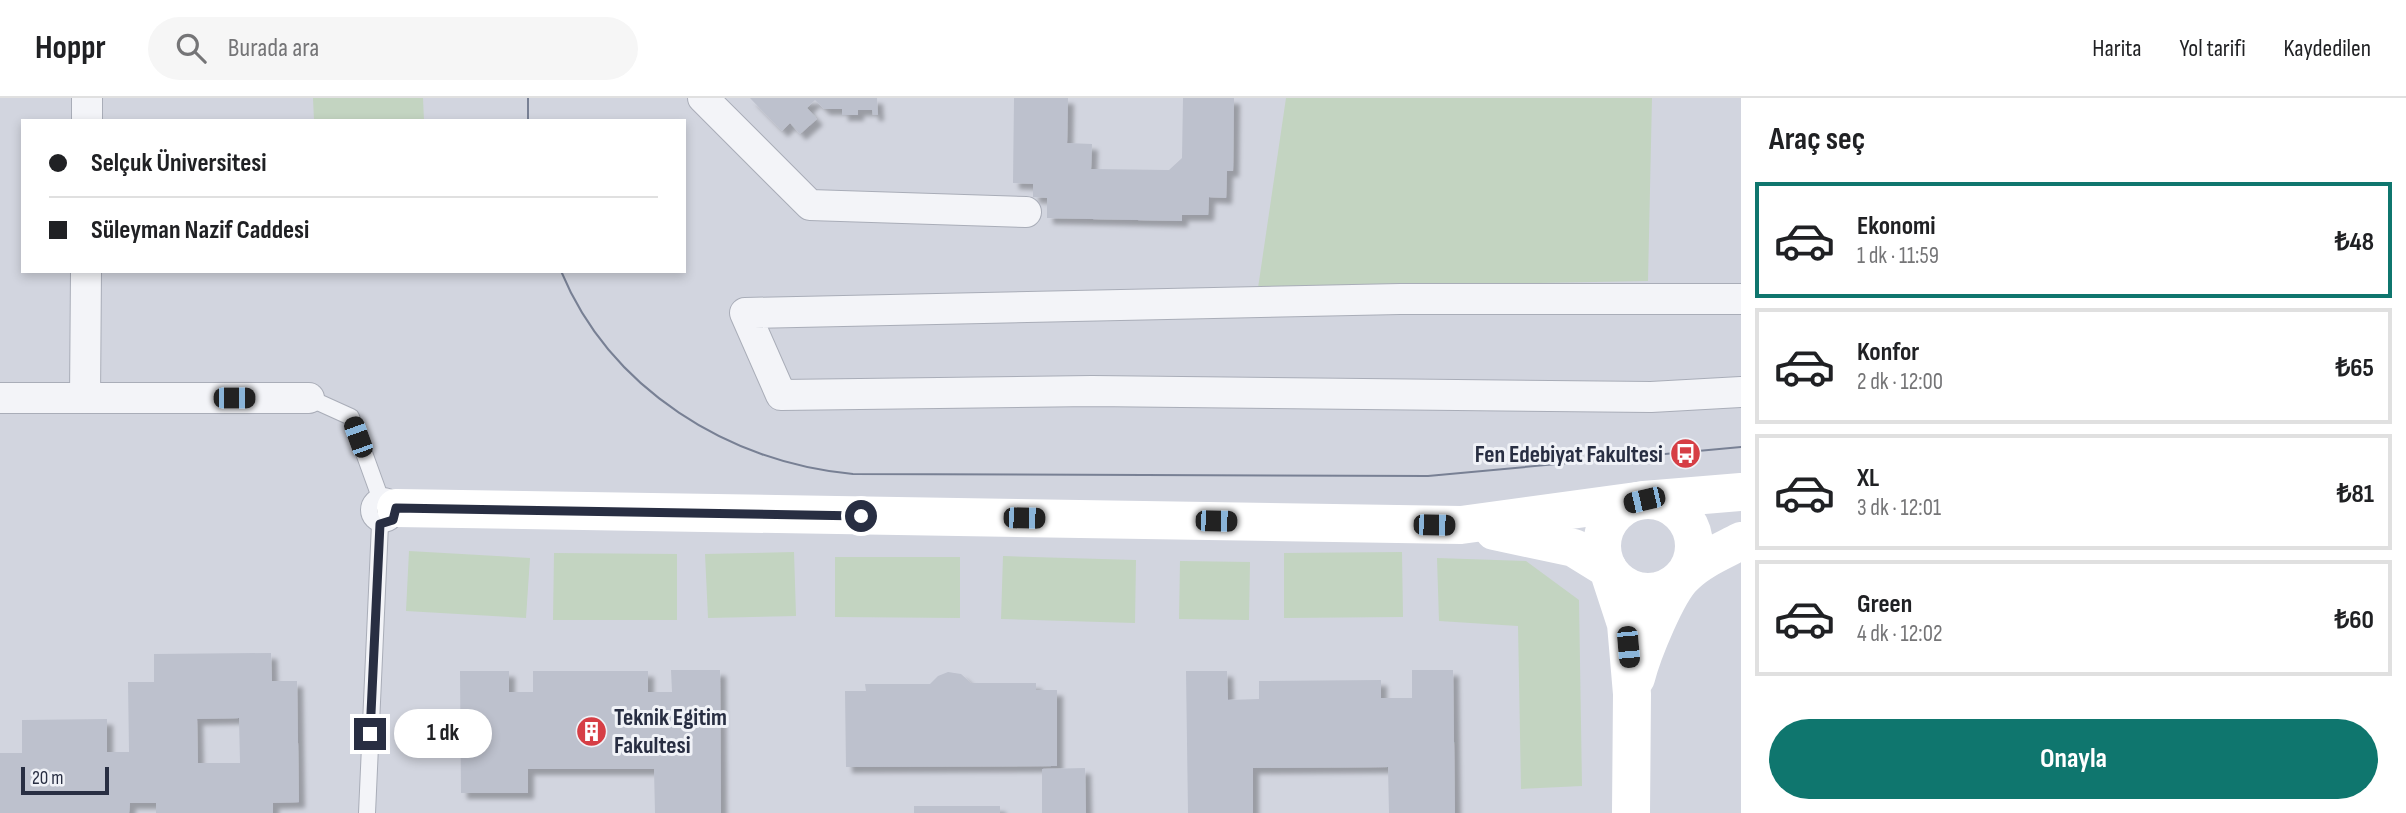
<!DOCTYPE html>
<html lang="tr">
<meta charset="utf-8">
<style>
body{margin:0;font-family:"Sofia Sans Condensed",sans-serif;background:#f6f6f6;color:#202124;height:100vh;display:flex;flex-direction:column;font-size:26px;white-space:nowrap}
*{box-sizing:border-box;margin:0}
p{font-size:23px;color:#757577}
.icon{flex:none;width:38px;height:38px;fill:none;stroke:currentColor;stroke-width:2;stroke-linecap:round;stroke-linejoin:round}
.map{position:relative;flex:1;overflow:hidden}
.sheet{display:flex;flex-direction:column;background:#fff;width:665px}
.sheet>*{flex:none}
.guide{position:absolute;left:21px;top:21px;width:665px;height:154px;border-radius:0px;box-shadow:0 4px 10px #0003;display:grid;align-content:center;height:154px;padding:0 28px;background:#fff}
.scale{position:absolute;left:21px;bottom:18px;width:88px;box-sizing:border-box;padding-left:7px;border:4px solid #282e42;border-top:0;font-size:19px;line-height:24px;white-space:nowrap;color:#282e42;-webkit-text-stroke:5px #f0f2f7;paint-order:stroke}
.end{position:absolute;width:32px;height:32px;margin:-16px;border:9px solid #282e42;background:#fff;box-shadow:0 0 0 4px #fff}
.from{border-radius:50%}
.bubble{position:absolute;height:49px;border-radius:24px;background:#fff;box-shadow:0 4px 10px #0003;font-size:23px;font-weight:700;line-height:49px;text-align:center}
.car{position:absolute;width:21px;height:42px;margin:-21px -10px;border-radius:9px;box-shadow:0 0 5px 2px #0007;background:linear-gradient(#222 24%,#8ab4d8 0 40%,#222 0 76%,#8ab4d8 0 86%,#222 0)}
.guide b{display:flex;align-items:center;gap:24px;height:66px;font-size:26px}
.guide b+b{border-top:2px solid #e0e0e0}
.guide i{width:18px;height:18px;background:#202124}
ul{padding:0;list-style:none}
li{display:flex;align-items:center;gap:21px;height:116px;margin:0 14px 10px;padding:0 14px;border:4px solid #e0e0e0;border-radius:0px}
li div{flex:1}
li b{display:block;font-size:26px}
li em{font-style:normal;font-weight:700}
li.active{border-color:#0f766e}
li>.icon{width:63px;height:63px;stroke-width:1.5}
h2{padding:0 28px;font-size:32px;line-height:84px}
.cta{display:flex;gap:14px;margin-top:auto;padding:14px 28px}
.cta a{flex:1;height:80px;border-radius:42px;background:#0f766e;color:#fff;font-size:28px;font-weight:700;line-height:80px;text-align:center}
header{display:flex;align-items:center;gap:42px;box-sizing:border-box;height:98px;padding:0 35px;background:#fff;border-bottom:2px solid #e0e0e0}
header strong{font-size:33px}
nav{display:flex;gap:38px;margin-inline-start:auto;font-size:24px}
.search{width:490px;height:63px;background:#f6f6f6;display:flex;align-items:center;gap:18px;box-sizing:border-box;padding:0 24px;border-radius:38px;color:#757577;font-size:26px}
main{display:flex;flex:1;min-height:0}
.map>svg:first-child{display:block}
.built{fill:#d2d5df;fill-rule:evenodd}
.green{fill:#c3d4c1}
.building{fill:#bdc1cd;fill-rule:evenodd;filter:url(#shadow)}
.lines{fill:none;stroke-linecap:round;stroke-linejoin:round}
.lane-casing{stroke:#a9adb8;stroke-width:18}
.street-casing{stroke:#a9adb8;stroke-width:32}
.lane{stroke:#f3f4f8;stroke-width:16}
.street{stroke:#f3f4f8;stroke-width:30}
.secondary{stroke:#fff;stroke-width:38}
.tram{stroke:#788094;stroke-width:2}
.route{stroke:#282e42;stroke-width:9}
.labels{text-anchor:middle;stroke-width:6;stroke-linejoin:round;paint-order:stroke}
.poi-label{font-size:24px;font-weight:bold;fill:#282e42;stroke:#f0f2f7;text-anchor:end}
</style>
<header>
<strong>Hoppr</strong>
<div class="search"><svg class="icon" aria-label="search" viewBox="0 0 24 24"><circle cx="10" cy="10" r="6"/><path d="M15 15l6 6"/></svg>Burada ara</div>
<nav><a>Harita</a><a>Yol tarifi</a><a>Kaydedilen</a></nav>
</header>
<main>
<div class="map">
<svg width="1741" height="715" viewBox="0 0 1741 715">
<defs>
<filter id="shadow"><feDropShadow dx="6" dy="6" stdDeviation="2" flood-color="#0004"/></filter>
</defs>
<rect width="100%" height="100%" fill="#e0e3ea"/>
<path class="built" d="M0 0H1741V715H0ZM23 23H684V173H23Z"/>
<g class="green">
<polygon points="313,0 423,0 424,23 314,23"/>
<polygon points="1286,0 1652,0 1648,183 1258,190"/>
<polygon points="409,453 530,460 526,520 406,513"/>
<polygon points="794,454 796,518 708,520 705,456"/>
<polygon points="1402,454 1403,519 1284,520 1284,455"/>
<polygon points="554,455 677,456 677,522 553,522"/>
<polygon points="1003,458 1136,462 1135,525 1001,521"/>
<polygon points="835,459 960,459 960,520 835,519"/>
<polygon points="1437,460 1526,463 1579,502 1582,688 1521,691 1518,528 1439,523"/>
<polygon points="1180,463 1250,464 1249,522 1179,521"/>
</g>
<g class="building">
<polygon points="750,0 877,0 878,17 873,17 872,12 858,12 858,17 842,17 842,11 824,11 815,2 807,10 817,21 800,36 790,25 782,33"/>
<polygon points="1014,0 1068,0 1067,45 1092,46 1091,71 1169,72 1182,60 1183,0 1234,0 1233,73 1227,73 1226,100 1209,99 1208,117 1182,117 1182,123 1047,120 1047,100 1033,99 1033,86 1013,85"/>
<path d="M271 555 272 583H297L299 704 273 705V715H156V705H130L129 715H0V655H22V622L107 621V654H129L128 584H154V556ZM239 620 240 665H198L197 621Z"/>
<polygon points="671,572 720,572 721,715 655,715 654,671 528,671 528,695 461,695 460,573 509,573 509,594 533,594 533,573 648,573 648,594 672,594"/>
<polygon points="1412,572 1453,572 1455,715 1389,715 1388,669 1253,670 1253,715 1188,715 1186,573 1227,573 1228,602 1259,601 1259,583 1381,582 1381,600 1412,600"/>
<polygon points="948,574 961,576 971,585 1036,585 1036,592 1057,592 1057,668 846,669 845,593 866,593 865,586 930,586 938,578"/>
<polygon points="1085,670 1086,715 1042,715 1042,671"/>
<rect x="914" y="708" width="86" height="7"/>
</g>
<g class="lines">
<defs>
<g id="lane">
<polyline points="309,300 351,319 380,399"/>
<circle cx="383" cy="412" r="14"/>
<polyline points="367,715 380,426"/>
</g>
<g id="street">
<polyline points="703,0 810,107 1026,114"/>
<polyline points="87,23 87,0"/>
<polyline points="1741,201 1400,201 745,215 781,297 1092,293 1651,299 1741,294"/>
<polyline points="0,300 309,300"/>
<polyline points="85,300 86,173"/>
</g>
</defs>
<use href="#lane" class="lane-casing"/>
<use href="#street" class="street-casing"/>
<use href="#lane" class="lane"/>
<use href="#street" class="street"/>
<g class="secondary">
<circle cx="1648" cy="448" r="46"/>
<polyline points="396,410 1461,427 1644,402 1741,394"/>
<polyline points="1494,433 1574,450 1608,471 1626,526 1632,596 1631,715"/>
<path d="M1636 580C1642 556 1667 493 1685 477 1700 462 1722 453 1741 443"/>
</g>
<g class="tram">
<polyline points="528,0 528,23"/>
<path d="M561 173C610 291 729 365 853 376L1428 378 1741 349"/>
</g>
</g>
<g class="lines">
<polyline class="route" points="370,636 380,426 393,422 396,410 861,418"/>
</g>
<defs>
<symbol id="bus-disc" viewBox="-11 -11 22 22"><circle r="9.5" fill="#d63e45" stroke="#f0f2f7"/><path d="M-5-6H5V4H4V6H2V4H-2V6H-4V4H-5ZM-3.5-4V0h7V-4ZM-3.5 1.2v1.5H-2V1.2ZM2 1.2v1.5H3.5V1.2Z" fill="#fff"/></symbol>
<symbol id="building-disc" viewBox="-11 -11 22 22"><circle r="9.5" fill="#d63e45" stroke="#f0f2f7"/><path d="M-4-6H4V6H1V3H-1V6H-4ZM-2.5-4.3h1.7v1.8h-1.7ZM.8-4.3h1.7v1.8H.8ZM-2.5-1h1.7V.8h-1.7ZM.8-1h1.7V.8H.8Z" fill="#fff"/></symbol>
</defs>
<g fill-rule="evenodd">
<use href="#bus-disc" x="1668" y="338" width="35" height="35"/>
<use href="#building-disc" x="574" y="616" width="35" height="35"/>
</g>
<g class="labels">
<g class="poi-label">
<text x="1663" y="364">Fen Edebiyat Fakultesi</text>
<text x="614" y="627" text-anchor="start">Teknik Egitim<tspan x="614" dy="28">Fakultesi</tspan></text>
</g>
</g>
</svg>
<div class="scale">20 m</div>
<i class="end from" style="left:861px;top:418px"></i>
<i class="end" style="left:370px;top:636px"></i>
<div class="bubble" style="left:394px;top:611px;width:98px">1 dk</div>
<i class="car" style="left:234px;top:300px;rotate:90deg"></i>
<i class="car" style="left:358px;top:339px;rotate:340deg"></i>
<i class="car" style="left:1644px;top:402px;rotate:257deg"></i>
<i class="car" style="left:1024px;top:420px;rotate:91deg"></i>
<i class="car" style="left:1216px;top:423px;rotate:91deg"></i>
<i class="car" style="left:1434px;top:427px;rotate:91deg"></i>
<i class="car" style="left:1628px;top:549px;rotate:175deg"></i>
<div class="guide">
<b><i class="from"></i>Selçuk Üniversitesi</b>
<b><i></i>Süleyman Nazif Caddesi</b>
</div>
</div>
<section class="sheet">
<h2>Araç seç</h2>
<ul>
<li class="active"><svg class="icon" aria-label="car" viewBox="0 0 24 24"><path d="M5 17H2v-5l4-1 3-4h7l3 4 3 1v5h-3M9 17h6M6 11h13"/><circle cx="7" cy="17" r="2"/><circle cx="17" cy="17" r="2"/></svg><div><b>Ekonomi</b><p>1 dk · 11:59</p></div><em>₺48</em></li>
<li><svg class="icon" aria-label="car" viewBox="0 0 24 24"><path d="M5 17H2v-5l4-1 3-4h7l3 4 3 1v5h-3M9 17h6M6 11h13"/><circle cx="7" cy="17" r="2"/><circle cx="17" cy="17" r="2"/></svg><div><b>Konfor</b><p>2 dk · 12:00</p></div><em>₺65</em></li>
<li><svg class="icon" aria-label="car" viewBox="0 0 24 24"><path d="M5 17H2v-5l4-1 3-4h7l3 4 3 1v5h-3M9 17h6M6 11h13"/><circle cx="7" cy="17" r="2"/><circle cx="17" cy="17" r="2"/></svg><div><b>XL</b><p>3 dk · 12:01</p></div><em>₺81</em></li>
<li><svg class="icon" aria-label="car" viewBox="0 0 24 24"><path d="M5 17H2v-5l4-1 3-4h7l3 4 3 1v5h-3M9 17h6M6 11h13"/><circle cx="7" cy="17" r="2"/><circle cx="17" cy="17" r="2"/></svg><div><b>Green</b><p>4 dk · 12:02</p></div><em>₺60</em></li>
</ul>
<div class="cta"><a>Onayla</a></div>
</section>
</main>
